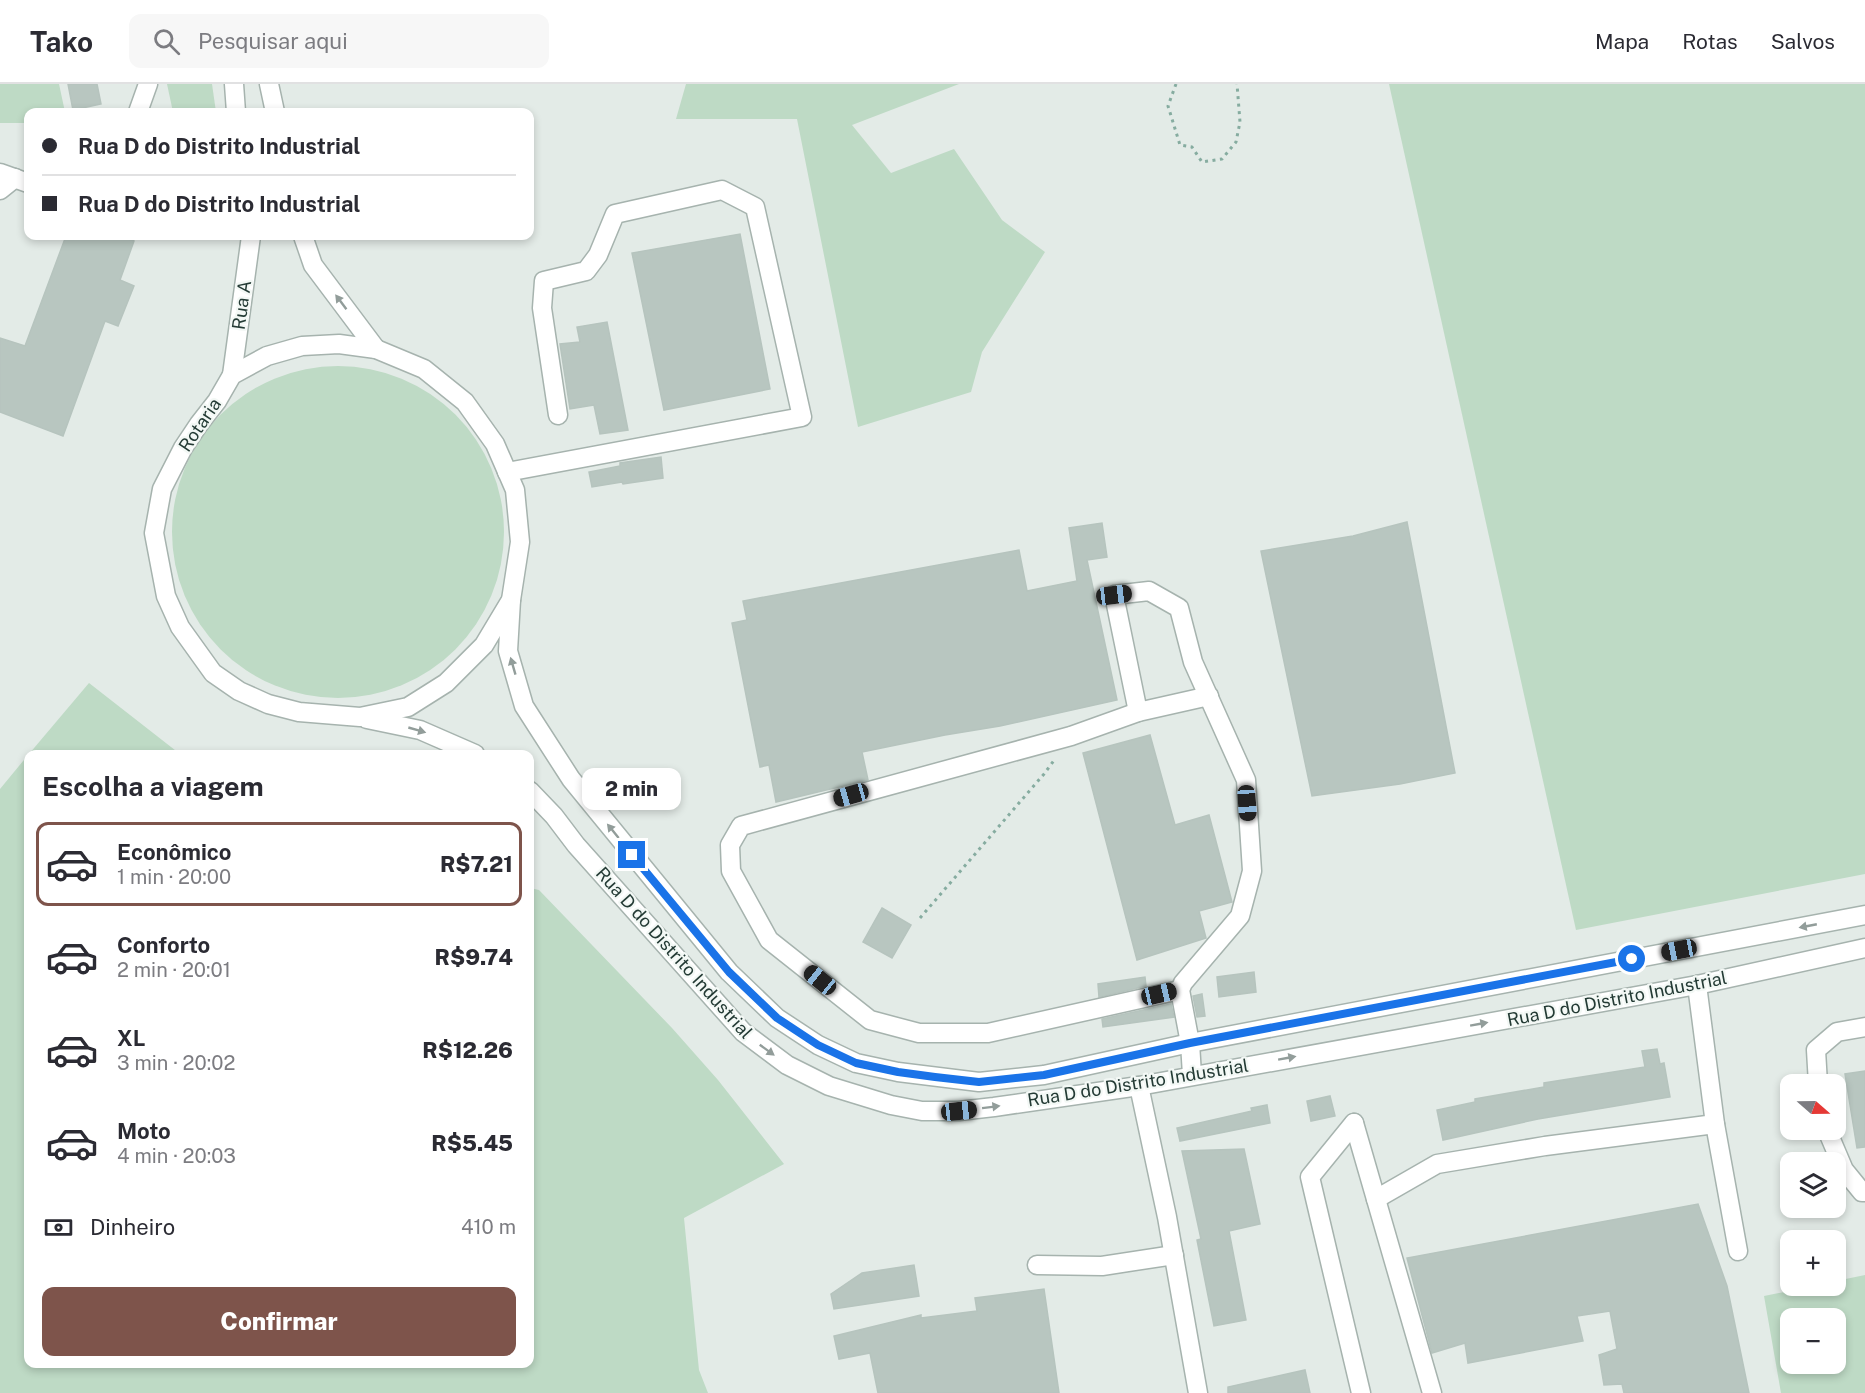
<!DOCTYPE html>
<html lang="pt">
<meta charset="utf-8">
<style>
body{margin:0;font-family:"Public Sans",sans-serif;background:#f7f7f7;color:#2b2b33;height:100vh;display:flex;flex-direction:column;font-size:22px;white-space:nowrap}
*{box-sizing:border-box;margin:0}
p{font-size:20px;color:#7c7c81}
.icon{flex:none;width:33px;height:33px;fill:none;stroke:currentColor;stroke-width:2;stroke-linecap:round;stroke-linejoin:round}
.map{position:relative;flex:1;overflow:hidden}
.details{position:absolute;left:24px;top:666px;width:510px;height:618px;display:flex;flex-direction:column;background:#fff;border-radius:12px;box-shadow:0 3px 9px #0003}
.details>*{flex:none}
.banner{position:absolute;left:24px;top:24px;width:510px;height:132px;border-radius:12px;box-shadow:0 3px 9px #0003;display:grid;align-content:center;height:132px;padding:0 18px;background:#fff}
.needle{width:39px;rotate:110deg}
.controls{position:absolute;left:1780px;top:990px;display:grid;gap:12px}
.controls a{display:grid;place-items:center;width:66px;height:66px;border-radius:12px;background:#fff;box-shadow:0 3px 9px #0003;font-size:30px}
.end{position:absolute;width:27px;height:27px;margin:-14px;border:8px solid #1a73e8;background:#fff;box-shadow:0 0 0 3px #fff}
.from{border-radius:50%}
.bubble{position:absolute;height:42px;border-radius:12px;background:#fff;box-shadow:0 3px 9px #0003;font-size:20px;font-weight:800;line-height:42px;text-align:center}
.car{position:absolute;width:18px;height:36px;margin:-18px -9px;border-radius:8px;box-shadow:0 0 4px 2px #0007;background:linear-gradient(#222 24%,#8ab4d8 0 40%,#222 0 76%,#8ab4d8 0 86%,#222 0)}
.banner b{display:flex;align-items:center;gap:21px;height:57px;font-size:22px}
.banner b+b{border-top:2px solid #e1e1e2}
.banner i{width:15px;height:15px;background:#2b2b33}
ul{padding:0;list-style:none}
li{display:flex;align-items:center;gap:18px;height:84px;margin:0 12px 9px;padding:0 6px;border:3px solid transparent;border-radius:12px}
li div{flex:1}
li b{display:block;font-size:22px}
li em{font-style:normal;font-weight:800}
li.on{border-color:#7e544b}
li>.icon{width:54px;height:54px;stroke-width:1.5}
h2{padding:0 18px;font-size:27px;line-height:72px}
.pay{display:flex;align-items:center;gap:15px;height:66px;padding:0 18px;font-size:22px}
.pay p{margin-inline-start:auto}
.action{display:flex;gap:12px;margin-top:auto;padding:12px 18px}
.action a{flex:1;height:69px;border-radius:12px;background:#7e544b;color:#fff;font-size:24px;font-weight:800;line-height:69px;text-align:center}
header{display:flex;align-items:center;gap:36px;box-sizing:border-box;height:84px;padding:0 30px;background:#fff;border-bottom:2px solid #e1e1e2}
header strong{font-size:28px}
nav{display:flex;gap:33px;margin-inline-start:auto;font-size:21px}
.search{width:420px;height:54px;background:#f7f7f7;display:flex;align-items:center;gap:15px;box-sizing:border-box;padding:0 21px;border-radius:12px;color:#7c7c81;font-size:22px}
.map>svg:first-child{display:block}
.green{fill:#bedac5;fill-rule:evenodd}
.building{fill:#b8c6c0;stroke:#b6c4be;stroke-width:1.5}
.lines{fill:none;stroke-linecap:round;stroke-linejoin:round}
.minor-casing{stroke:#a6b3ae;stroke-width:21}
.path{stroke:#86aca0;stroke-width:3;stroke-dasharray:3 4.5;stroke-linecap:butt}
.minor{stroke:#fff;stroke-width:18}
.oneway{fill:#929d9a}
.route{stroke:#1a73e8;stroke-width:8}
.labels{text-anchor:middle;stroke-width:4.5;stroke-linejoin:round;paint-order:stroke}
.street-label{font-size:18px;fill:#243b35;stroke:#f3f8f5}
</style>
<header>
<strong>Tako</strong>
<div class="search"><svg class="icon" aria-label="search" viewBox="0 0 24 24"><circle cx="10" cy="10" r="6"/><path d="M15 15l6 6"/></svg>Pesquisar aqui</div>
<nav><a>Mapa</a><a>Rotas</a><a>Salvos</a></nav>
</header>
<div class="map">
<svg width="1865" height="1309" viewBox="0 0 1865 1309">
<rect width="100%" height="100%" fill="#e3ebe7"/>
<g class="green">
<polygon points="0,0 59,0 65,28 28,28 28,39 0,39"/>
<polygon points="167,0 212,0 216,28 173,28"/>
<polygon points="686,0 959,0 852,41 891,89 954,65 1002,136 1045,168 982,268 971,308 858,343 797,35 676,35"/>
<polygon points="1389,0 1865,0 1865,790 1576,846"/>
<circle cx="338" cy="448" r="166"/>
<polygon points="89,599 180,670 29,670"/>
<polygon points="28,671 28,1280 530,1280 530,804 539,806 672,944 718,996 784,1080 684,1134 699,1286 708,1309 0,1309 0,705"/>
<path d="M1865 1191V1309H1781L1764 1212 1815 1202H1836V1197ZM1791 1234H1836V1280H1791Z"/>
</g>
<g class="building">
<polygon points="68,0 97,0 101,20 73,26"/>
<polygon points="740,150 770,305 664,326 632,169"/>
<polygon points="66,152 120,152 134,157 120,196 134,202 118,242 105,237 63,352 0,328 0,254 25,262"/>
<polygon points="607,238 628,346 600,350 594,321 570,325 560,260 580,258 577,243"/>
<polygon points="661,373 663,394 623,400 622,398 592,403 589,388 620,382 620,379"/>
<polygon points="1407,438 1455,689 1400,700 1312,712 1261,467 1353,452"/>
<polygon points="1102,439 1107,473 1087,476 1117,616 1000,642 945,651 862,668 868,696 776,718 769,681 760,683 732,539 747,536 743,517 1019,466 1027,507 1077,497 1069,444"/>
<polygon points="1150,651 1175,741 1209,731 1232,818 1199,827 1206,854 1137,876 1083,669"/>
<polygon points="882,824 911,841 892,874 863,858"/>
<polygon points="1254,888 1256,908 1219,913 1217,893"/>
<polygon points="1145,893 1146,902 1099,913 1098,900"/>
<polygon points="1202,910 1205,932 1197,933 1193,912"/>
<polygon points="1171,920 1174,933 1103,943 1102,935"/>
<polygon points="1657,965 1660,980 1664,979 1670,1013 1538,1035 1443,1056 1437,1026 1475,1018 1475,1015 1544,1003 1544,999 1645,983 1642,967"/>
<polygon points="1865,987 1865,1063 1857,1064 1845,990"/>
<polygon points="1330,1012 1335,1032 1311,1037 1307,1017"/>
<polygon points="1267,1021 1270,1039 1180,1057 1177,1044 1252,1027 1251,1024"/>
<polygon points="1244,1065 1260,1140 1229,1147 1246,1236 1214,1242 1197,1156 1201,1155 1182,1067"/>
<polygon points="1698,1120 1727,1202 1749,1309 1624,1309 1622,1300 1604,1301 1599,1271 1617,1265 1610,1227 1577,1232 1583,1257 1468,1279 1465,1259 1432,1269 1407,1174"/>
<polygon points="914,1181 919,1212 834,1225 831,1210 862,1189"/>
<polygon points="1044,1205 1059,1309 878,1309 870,1269 839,1275 834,1252 921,1231 921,1234 977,1227 975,1214"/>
<polygon points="1305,1286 1310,1309 1228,1309 1228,1303"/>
</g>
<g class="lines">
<defs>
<g id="minor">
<polyline points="234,0 236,28"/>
<polyline points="269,0 275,28"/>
<polyline points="138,28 148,0"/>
<polyline points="0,89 28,99"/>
<polyline points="0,106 15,94"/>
<polyline points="303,152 313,181 376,265"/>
<polygon points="339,260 376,265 424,285 465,318 495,360 515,406 520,458 511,516 484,561 446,599 408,623 360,633 299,628 268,620 239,607 213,589 180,543 166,512 154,449 162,405 183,364 199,340 217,317 232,291 267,272 302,262"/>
<polyline points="232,291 251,152"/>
<polyline points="507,388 802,333 755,123 722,106 615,130 598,171 586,187 544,197 542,224 558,331"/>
<polyline points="511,516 508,567 524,622 571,695 729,888 777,934 818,961 856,979 898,988 979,998 1044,991 1190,959 1865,831"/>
<polyline points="1138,628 1114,511 1149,507 1179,524 1193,578 1246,696 1252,787 1240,832 1183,899 1180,906 1190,959 1192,991"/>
<polyline points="367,635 420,646 475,670"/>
<polyline points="530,707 554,732 576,761 743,948 787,981 829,1002 891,1021 922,1027 959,1027 994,1023 1139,1002 1697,901 1865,864"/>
<polyline points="1697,901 1715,1040 1738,1167"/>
<polyline points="1180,906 988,949 919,949 870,936 769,856 731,787 730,761 741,742 1071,652 1138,628 1209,612"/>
<polyline points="1818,1000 1816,966 1837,948 1865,943"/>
<polyline points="1139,1002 1167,1133 1198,1309"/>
<polyline points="1354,1039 1310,1093 1361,1309"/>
<polyline points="1354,1039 1432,1309"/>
<polyline points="1827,1046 1844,1086 1862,1108 1865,1108"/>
<polyline points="1376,1115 1437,1080 1545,1062 1715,1040"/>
<polyline points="1037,1181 1102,1182 1174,1171"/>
</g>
</defs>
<use href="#minor" class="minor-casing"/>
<g class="path">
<polyline points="1176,0 1168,22 1180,61 1192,63 1202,78 1222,75 1236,58 1240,38 1237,0"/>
<polyline points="920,834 1044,690 1055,675"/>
</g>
<use href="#minor" class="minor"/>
</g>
<defs><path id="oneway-solid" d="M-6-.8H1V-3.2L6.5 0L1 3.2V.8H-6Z" transform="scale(1.5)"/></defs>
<g class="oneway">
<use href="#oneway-solid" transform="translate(341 218) rotate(-127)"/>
<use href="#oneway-solid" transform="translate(513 582) rotate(-106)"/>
<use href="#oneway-solid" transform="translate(417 646) rotate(16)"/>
<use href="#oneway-solid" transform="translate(613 747) rotate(-129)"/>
<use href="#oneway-solid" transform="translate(1808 842) rotate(169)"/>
<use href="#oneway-solid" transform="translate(1479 940) rotate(-10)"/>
<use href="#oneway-solid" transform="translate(767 966) rotate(36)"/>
<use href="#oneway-solid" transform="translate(1287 974) rotate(-10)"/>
<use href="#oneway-solid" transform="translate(991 1023) rotate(-7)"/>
</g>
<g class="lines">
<polyline class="route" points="632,771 729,888 777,934 818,961 856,979 898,988 935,993 979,998 1044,991 1190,959 1632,875"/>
</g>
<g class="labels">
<g class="street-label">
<text transform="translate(242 221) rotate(-82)" y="6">Rua A</text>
<text transform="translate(200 341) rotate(-56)" y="6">Rotaria</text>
<text transform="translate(674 869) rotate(48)" y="6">Rua D do Distrito Industrial</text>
<text transform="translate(1617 915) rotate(-11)" y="6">Rua D do Distrito Industrial</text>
<text transform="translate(1138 999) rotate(-9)" y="6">Rua D do Distrito Industrial</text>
</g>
</g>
</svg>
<div class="controls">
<a><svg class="needle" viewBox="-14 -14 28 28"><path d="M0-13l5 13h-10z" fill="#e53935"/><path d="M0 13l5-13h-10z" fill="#7c7c81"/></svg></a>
<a><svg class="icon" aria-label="layers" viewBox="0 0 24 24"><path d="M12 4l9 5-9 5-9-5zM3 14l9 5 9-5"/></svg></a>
<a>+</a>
<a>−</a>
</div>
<i class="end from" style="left:1632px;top:875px"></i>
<i class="end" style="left:632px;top:771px"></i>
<div class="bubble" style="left:582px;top:684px;width:99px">2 min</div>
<i class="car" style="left:1114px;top:511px;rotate:83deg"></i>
<i class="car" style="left:851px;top:711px;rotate:254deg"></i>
<i class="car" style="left:1247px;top:719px;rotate:176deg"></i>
<i class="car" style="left:1679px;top:866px;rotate:259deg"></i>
<i class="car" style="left:820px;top:896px;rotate:309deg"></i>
<i class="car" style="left:1159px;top:910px;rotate:77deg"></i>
<i class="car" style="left:959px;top:1027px;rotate:84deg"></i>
<div class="banner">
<b><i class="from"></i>Rua D do Distrito Industrial</b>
<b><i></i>Rua D do Distrito Industrial</b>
</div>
<section class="details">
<h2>Escolha a viagem</h2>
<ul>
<li class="on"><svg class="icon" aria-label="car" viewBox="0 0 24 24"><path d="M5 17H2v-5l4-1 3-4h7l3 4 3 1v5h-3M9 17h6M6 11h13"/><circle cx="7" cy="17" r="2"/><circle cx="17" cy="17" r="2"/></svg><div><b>Econômico</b><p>1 min · 20:00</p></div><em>R$7.21</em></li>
<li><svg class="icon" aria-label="car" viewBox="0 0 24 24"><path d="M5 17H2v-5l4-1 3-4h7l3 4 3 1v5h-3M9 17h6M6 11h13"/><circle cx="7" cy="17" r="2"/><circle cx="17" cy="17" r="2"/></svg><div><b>Conforto</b><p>2 min · 20:01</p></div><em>R$9.74</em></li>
<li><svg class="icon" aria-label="car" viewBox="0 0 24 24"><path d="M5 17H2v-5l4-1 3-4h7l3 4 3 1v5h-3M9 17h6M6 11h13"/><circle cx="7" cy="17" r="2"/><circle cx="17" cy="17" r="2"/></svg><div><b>XL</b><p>3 min · 20:02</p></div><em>R$12.26</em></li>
<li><svg class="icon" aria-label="car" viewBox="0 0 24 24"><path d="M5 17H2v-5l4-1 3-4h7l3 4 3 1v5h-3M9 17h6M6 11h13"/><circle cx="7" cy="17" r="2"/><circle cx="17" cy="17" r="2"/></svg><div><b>Moto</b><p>4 min · 20:03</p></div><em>R$5.45</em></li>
</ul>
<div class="pay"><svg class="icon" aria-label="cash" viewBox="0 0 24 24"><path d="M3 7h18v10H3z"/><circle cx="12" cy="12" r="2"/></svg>Dinheiro<p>410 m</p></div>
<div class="action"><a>Confirmar</a></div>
</section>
</div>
